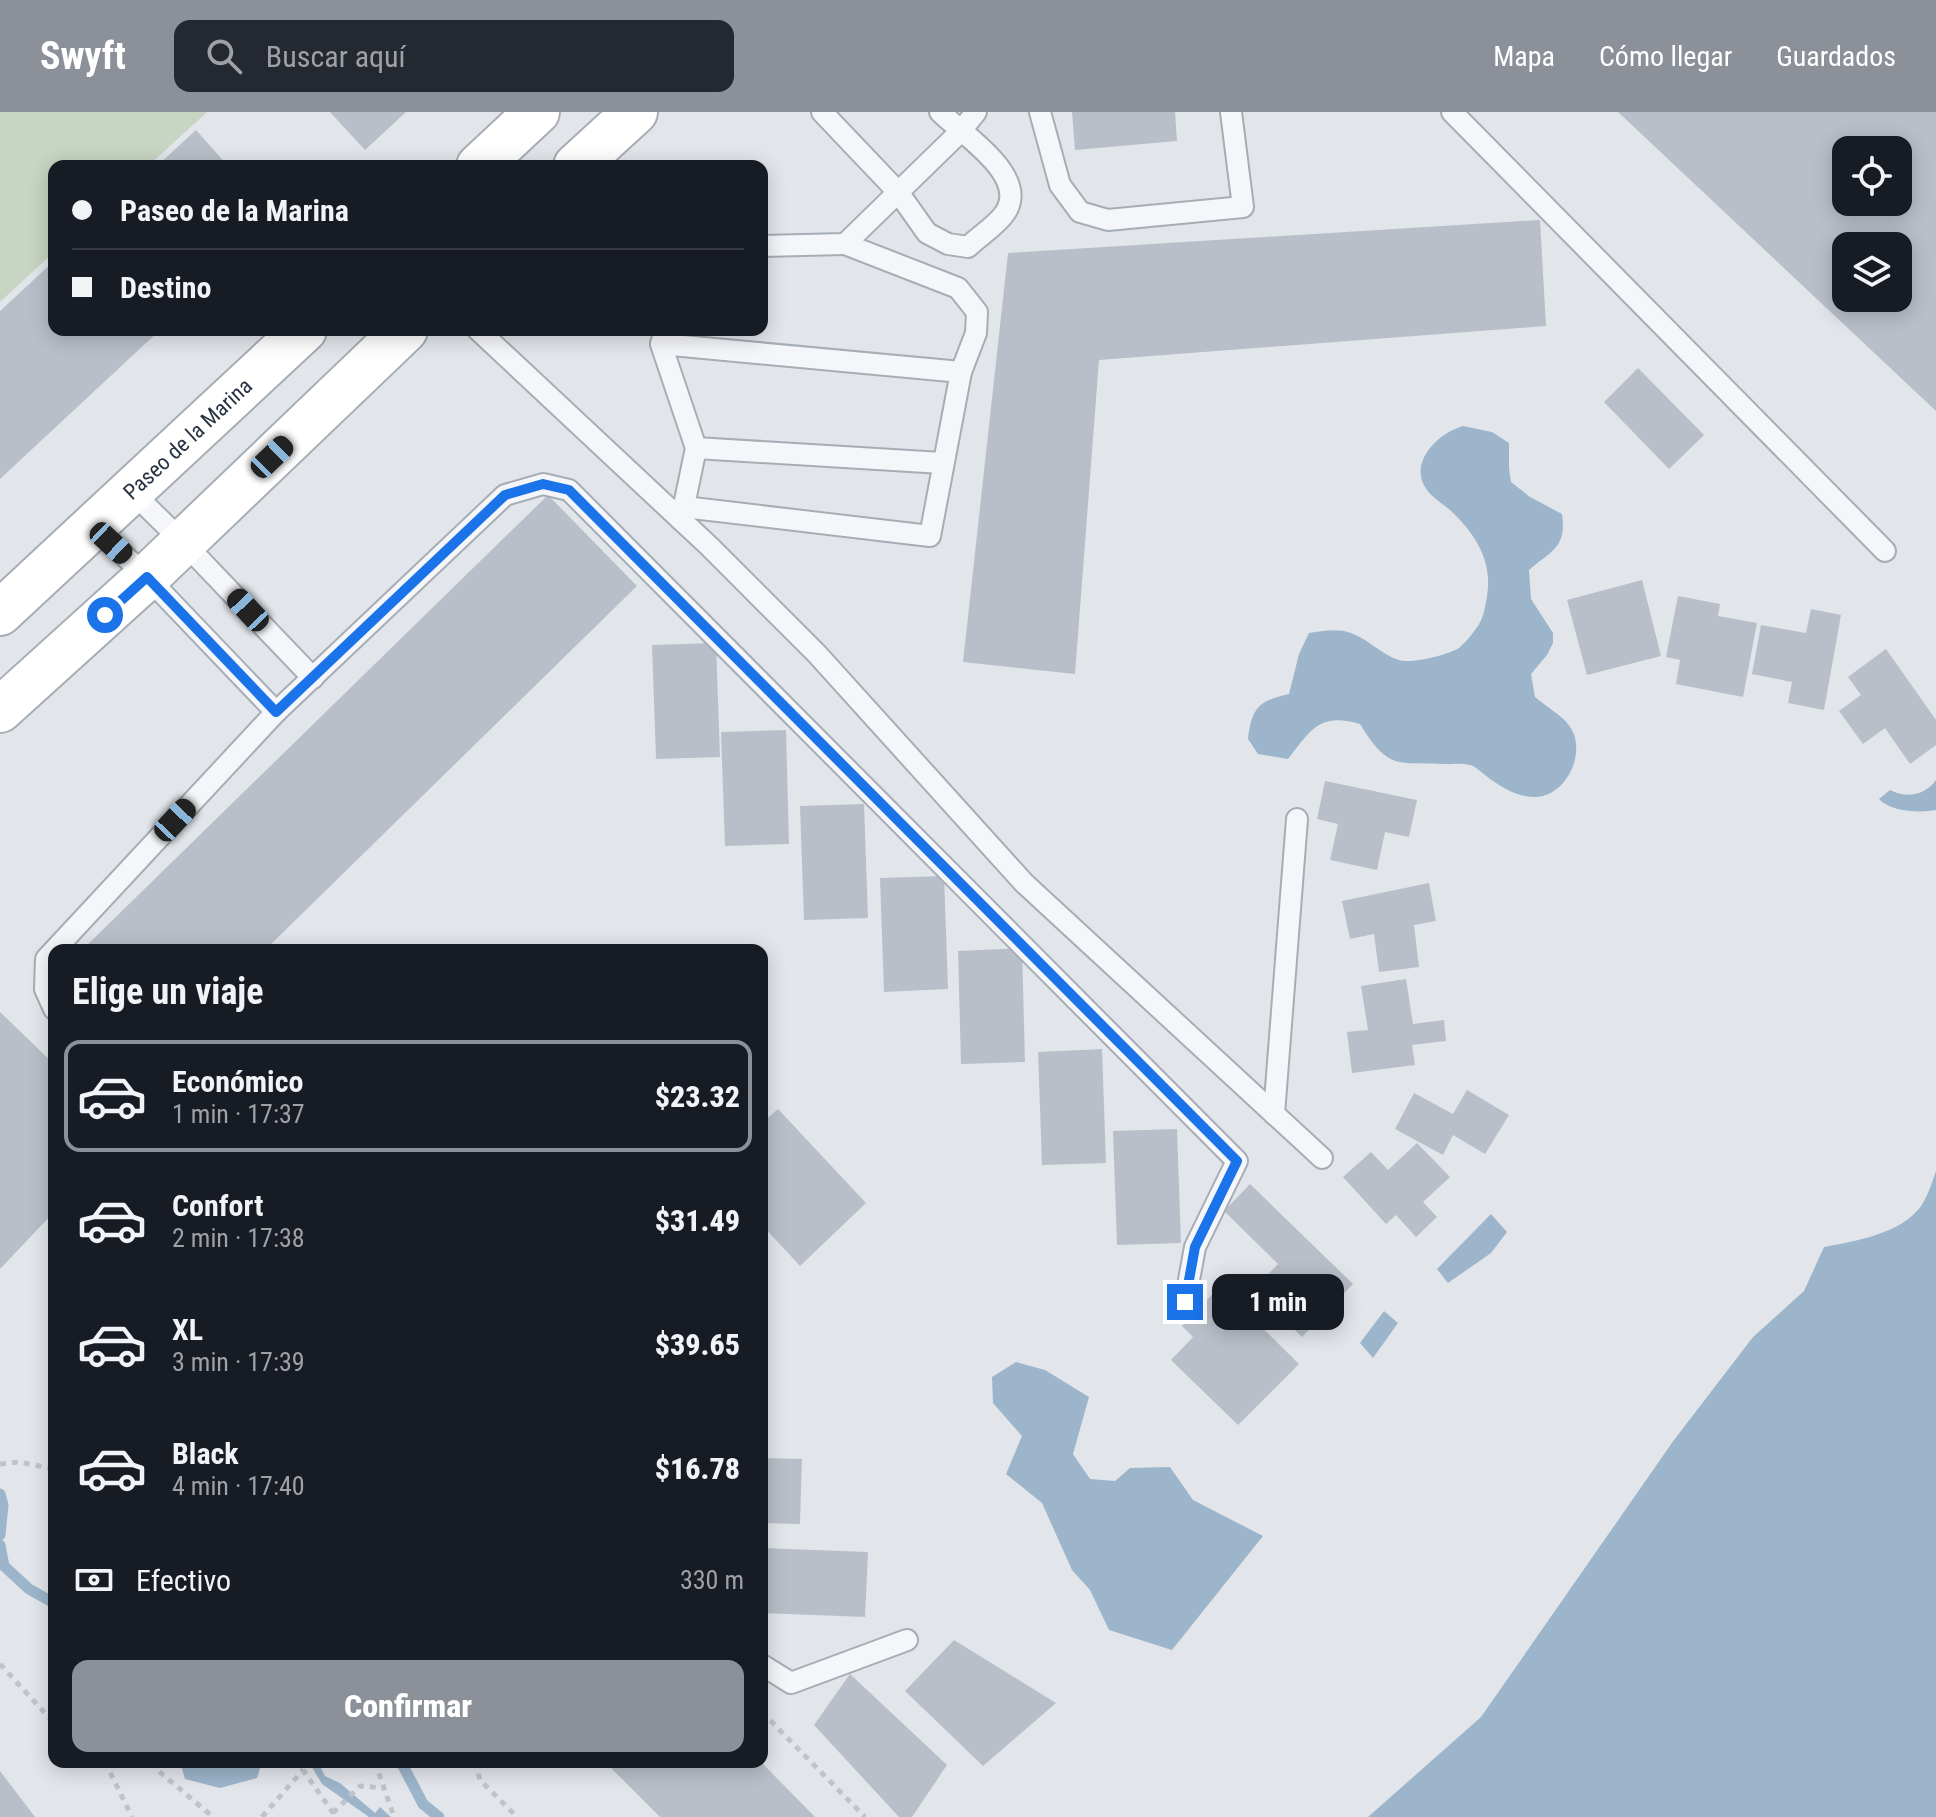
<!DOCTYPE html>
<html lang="es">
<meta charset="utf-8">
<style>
body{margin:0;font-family:"Roboto Condensed",sans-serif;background:#242831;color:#f1f3f6;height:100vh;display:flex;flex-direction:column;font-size:30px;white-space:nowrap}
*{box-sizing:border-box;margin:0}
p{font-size:26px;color:#9ea1a6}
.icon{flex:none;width:44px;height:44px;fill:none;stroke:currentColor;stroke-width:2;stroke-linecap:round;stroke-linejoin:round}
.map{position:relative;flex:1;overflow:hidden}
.details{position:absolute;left:48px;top:832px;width:720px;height:824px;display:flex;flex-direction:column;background:#171b24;border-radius:16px;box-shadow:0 4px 20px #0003}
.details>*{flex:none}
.top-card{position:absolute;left:48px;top:48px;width:720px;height:176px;border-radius:16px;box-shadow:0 4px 20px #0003;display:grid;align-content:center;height:176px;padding:0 24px;background:#171b24}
.fabs{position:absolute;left:1832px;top:24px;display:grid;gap:16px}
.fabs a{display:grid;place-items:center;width:80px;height:80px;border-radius:16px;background:#171b24;box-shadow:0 4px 20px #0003;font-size:40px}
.end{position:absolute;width:36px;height:36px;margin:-18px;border:10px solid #1a73e8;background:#fff;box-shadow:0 0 0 4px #fff}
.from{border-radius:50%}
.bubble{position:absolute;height:56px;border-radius:16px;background:#171b24;box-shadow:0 4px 20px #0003;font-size:26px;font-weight:800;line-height:56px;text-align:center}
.car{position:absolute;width:24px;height:48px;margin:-24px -12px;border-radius:10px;box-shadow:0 0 6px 2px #0007;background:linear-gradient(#222 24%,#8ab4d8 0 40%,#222 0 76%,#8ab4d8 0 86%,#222 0)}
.top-card b{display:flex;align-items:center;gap:28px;height:76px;font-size:30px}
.top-card b+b{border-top:2px solid #363941}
.top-card i{width:20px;height:20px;background:#f1f3f6}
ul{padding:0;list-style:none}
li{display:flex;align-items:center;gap:24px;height:112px;margin:0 16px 12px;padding:0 8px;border:4px solid transparent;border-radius:16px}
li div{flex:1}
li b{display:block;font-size:30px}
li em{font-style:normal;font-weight:800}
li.active{border-color:#8c9099}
li>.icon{width:72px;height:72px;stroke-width:1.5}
h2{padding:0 24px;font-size:36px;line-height:96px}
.pay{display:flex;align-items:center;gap:20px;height:88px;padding:0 24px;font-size:30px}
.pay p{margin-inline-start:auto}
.button{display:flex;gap:16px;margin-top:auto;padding:16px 24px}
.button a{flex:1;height:92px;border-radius:16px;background:#8c9099;color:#fff;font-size:32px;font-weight:800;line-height:92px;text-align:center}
header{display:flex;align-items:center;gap:48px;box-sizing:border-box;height:112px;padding:0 40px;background:#8c9099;color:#fff}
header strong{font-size:38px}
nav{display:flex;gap:44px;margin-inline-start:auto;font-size:28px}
.search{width:560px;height:72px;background:#242831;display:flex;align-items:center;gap:20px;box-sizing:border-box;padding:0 28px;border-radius:16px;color:#9ea1a6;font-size:30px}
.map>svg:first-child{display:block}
.green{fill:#c8d5c2}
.water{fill:#9cb5cb}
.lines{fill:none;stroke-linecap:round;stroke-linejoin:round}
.stream{stroke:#9cb5cb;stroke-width:11}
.building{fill:#b9bfc8;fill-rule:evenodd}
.lane-casing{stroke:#a7adb5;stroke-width:24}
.secondary-casing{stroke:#a7adb5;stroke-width:48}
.path{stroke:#c0c4ca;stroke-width:5;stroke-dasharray:6 6;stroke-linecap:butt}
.lane{stroke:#f5f6f9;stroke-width:20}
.secondary{stroke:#fff;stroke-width:44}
.route{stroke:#1a73e8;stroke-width:10}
.labels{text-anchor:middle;stroke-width:7;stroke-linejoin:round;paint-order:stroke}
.street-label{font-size:22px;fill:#293443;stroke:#f1f4f8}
</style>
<header>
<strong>Swyft</strong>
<div class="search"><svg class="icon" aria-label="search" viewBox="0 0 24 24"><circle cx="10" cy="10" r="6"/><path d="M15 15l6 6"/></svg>Buscar aquí</div>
<nav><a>Mapa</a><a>Cómo llegar</a><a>Guardados</a></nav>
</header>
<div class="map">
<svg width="1936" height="1705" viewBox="0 0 1936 1705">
<rect width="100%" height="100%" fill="#e2e6eb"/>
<polygon class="green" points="0,0 207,0 148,54 54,54 54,140 0,190"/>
<g class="water">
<path d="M1463 314 1492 320 1509 331V356L1511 370 1530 385 1562 402C1567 436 1551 439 1529 458L1531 487 1553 521V531L1547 543 1531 562 1535 585C1545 594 1560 602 1568 612 1589 637 1567 685 1535 685 1516 685 1499 674 1485 663 1481 660 1475 654 1470 653 1463 651 1453 652 1446 652 1397 650 1389 659 1360 612 1319 600 1311 618 1288 647L1258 642 1248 627C1252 596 1258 589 1289 582L1299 542 1309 521C1323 519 1337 516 1351 521 1368 527 1382 543 1399 548 1411 552 1448 543 1459 536 1464 532 1471 524 1475 518 1483 509 1485 496 1487 484 1493 449 1475 421 1450 398 1443 392 1433 386 1427 378 1407 351 1438 321 1463 314Z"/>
<path d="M1936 668V698C1920 701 1891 700 1879 687L1890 678C1907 687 1925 683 1936 668Z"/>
<path d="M1936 1059V1705H1368L1481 1605 1674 1328 1753 1225 1804 1179 1824 1135C1855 1129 1901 1122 1921 1094 1928 1084 1932 1070 1936 1059Z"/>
<polygon points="1491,1102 1507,1120 1491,1141 1448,1171 1437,1157"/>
<polygon points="1384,1199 1398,1211 1373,1246 1360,1231"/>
<polygon points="1016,1250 1045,1258 1089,1285 1073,1342 1090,1367 1115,1369 1130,1356 1170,1355 1193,1388 1263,1424 1172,1538 1109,1518 1090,1478 1072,1458 1042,1391 1006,1362 1022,1324 993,1291 992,1265"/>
<polygon points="180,1650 262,1650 257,1666 220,1676 185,1667"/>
<polygon points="309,1650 318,1650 325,1664 340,1671 375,1701 380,1695 391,1705 369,1705 322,1672"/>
</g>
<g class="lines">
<g class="stream">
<polyline points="0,1382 3,1393 0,1423"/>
<polyline points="0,1433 4,1454 29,1477 54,1491"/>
<polyline points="401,1650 423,1692 439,1705"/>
</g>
</g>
<g class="building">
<polygon points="330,0 406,0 365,38"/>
<polygon points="1072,0 1175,0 1177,29 1075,38"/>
<path d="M1618 0H1936V299ZM1846 38H1898V90H1846ZM1846 134H1898V186H1846Z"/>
<polygon points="196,18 228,54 157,54"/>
<polygon points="1540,108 1546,214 1099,248 1075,562 963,550 1008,141"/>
<polygon points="54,149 54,218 160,218 0,367 0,199"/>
<polygon points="1638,256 1704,323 1669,357 1604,290"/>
<polygon points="548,383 637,474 265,838 82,838"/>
<polygon points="1642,468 1661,544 1587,563 1567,488"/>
<polygon points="1678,484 1720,492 1718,504 1757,511 1743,585 1676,572 1680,548 1666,545"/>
<polygon points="1811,497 1841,503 1824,598 1788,591 1792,570 1752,562 1761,513 1806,521"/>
<polygon points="716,531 720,645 656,647 652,533"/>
<polygon points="1886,537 1936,608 1936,633 1910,652 1885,616 1863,632 1839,599 1861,583 1848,565"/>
<polygon points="786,618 789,732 725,734 721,620"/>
<polygon points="1325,669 1417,688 1409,725 1385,720 1377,758 1330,748 1338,712 1317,707"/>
<polygon points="864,692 868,806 804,808 800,694"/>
<polygon points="944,764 948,877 884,880 880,766"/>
<polygon points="1429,771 1436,809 1414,813 1419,855 1379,860 1374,822 1350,827 1342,789"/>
<polygon points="1022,836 1025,950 961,952 958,839"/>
<polygon points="1406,867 1413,912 1444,908 1446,929 1412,933 1415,953 1352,961 1347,920 1368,918 1361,874"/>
<polygon points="0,900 54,952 54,1100 0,1157"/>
<polygon points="1102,937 1106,1051 1042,1053 1038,940"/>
<polygon points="1467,978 1509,1003 1485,1042 1453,1023 1443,1043 1395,1017 1414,981 1453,1002"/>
<polygon points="778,997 866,1091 800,1154 762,1113 762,1011"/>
<polygon points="1177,1017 1181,1131 1117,1133 1113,1019"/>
<polygon points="1417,1031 1450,1065 1423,1090 1437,1105 1416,1125 1396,1103 1386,1112 1343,1065 1371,1040 1388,1058"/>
<polygon points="1250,1072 1353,1172 1302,1225 1253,1178 1278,1152 1224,1099"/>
<polygon points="1220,1174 1299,1252 1238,1313 1171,1248 1193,1225 1182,1214"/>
<polygon points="762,1346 802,1347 800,1412 762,1411"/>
<polygon points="762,1436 868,1440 865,1505 762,1501"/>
<polygon points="954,1528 1056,1591 983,1654 905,1579"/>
<polygon points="850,1562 947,1653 912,1705 899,1705 814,1613"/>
<polygon points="605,1650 761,1650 815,1705 660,1705"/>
<polygon points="0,1659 35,1705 0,1705"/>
</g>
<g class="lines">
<defs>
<g id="lane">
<path d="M822 0 898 80 927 121 948 132 968 135C979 124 996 114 1005 101 1030 64 963 23 940 0"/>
<polyline points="1040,0 1060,73 1080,100 1108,108 1243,95 1231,0"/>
<polyline points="1452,0 1885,439"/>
<polyline points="762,134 845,132 960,20 976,0"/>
<polyline points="478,218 709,434 817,542 1024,771 1322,1046"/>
<polyline points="665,218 661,232 696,336 681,408"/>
<polyline points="661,232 961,260"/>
<polyline points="696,336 942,351"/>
<polyline points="131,379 183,430 313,566"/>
<polyline points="684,395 930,424 961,260 976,221 977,200 958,176 845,132"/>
<polyline points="93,414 147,465 276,600"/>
<polyline points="54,897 45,877 46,847 276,600 505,383 543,372 569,378 1237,1049 1195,1135 1185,1190"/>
<polyline points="1274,1002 1297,707"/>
<polyline points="762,1553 791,1571 907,1528"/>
</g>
<g id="secondary">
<polyline points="479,54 537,0"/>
<polyline points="576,54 635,0"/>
<path id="s1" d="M0 501 304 218"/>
<polyline points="0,598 147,465 405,218"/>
</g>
</defs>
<use href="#lane" class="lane-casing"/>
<use href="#secondary" class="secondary-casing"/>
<g class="path">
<polyline points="0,1352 19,1350 54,1357"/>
<polyline points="0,1552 54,1611"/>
<polyline points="762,1600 865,1705"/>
<polyline points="105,1650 132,1705"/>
<polyline points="157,1650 155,1656 213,1705"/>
<polyline points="313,1650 303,1658 336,1705"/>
<polyline points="375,1650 394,1705"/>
<polyline points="475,1650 480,1668 517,1705"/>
<polyline points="333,1701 360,1674 383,1676"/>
<polyline points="262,1705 303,1658"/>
</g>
<use href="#lane" class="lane"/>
<use href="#secondary" class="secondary"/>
</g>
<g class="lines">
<polyline class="route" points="105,503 147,465 276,600 505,383 543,372 569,378 1237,1049 1195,1135 1185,1190"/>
</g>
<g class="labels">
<g class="street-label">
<text dy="8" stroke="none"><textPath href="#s1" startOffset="256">Paseo de la Marina</textPath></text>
</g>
</g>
</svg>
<div class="fabs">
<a><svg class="icon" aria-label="locate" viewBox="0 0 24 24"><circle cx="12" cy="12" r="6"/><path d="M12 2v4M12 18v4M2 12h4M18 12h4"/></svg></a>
<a><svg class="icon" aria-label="layers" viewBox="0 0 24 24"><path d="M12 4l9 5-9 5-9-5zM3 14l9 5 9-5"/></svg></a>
</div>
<i class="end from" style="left:105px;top:503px"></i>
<i class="end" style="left:1185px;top:1190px"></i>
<div class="bubble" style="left:1212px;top:1162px;width:132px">1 min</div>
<i class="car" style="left:272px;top:345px;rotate:46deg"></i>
<i class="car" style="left:111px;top:431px;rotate:133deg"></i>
<i class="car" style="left:248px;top:498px;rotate:317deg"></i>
<i class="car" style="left:175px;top:708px;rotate:43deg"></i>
<div class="top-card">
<b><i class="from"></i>Paseo de la Marina</b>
<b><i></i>Destino</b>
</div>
<section class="details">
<h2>Elige un viaje</h2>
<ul>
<li class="active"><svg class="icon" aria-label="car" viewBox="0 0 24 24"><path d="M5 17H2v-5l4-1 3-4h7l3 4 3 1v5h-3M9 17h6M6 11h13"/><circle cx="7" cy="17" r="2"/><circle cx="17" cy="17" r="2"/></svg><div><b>Económico</b><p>1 min · 17:37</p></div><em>$23.32</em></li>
<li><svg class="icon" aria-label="car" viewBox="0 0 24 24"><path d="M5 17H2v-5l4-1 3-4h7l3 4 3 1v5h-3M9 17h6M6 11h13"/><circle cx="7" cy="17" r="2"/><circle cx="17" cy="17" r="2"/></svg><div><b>Confort</b><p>2 min · 17:38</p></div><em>$31.49</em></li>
<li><svg class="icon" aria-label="car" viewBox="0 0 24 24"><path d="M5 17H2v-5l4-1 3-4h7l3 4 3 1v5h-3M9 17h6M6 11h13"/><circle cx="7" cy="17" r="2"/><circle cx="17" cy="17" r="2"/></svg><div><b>XL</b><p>3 min · 17:39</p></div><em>$39.65</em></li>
<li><svg class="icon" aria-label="car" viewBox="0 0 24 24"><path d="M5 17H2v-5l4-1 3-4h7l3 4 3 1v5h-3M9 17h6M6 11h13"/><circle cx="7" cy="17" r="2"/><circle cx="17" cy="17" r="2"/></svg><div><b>Black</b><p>4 min · 17:40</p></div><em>$16.78</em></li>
</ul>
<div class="pay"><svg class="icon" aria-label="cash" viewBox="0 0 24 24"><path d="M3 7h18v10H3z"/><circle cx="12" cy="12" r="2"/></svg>Efectivo<p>330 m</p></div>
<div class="button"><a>Confirmar</a></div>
</section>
</div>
